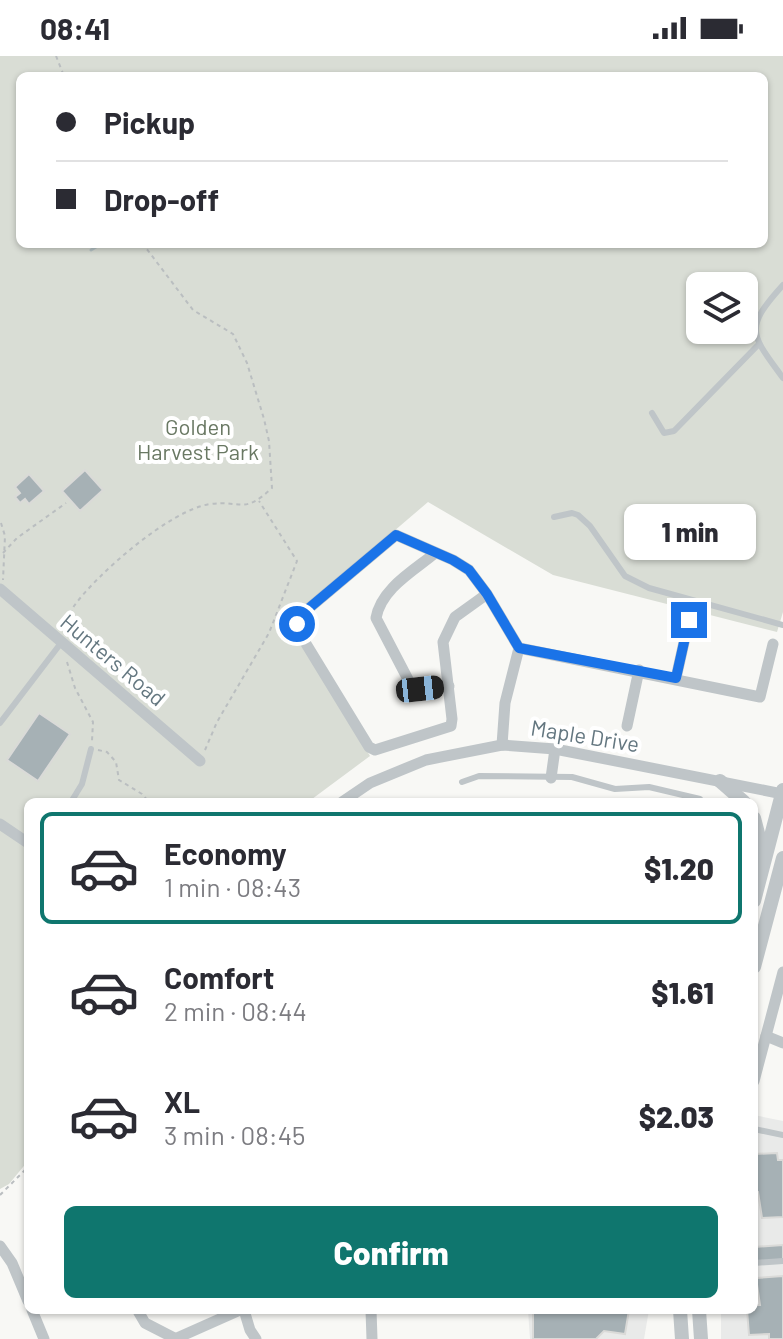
<!DOCTYPE html>
<meta charset="utf-8">
<style>
body{margin:0;font-family:Barlow,sans-serif;background:#f7f7f7;color:#2b2b33;height:100vh;display:flex;flex-direction:column;font-size:30px;white-space:nowrap}
*{box-sizing:border-box;margin:0}
p{font-size:26px;color:#7c7c81}
.icon{flex:none;width:44px;height:44px;fill:none;stroke:currentColor;stroke-width:2;stroke-linecap:round;stroke-linejoin:round}
.map{position:relative;flex:1;overflow:hidden}
.details{position:absolute;left:24px;top:742px;width:734px;height:516px;display:flex;flex-direction:column;background:#fff;border-radius:12px;box-shadow:0 2px 6px #0004}
.details>*{flex:none}
.guide{position:absolute;left:16px;top:16px;width:752px;height:176px;border-radius:12px;box-shadow:0 2px 6px #0004;display:grid;align-content:center;height:176px;padding:0 40px;background:#fff}
.controls{position:absolute;left:686px;top:216px;display:grid;gap:16px}
.controls a{display:grid;place-items:center;width:72px;height:72px;border-radius:12px;background:#fff;box-shadow:0 2px 6px #0004;font-size:40px}
.end{position:absolute;width:36px;height:36px;margin:-18px;border:10px solid #1a73e8;background:#fff;box-shadow:0 0 0 4px #fff}
.from{border-radius:50%}
.bubble{position:absolute;height:56px;border-radius:12px;background:#fff;box-shadow:0 2px 6px #0004;font-size:26px;font-weight:800;line-height:56px;text-align:center}
.car{position:absolute;width:24px;height:48px;margin:-24px -12px;border-radius:10px;box-shadow:0 0 6px 2px #0007;background:linear-gradient(#222 24%,#8ab4d8 0 40%,#222 0 76%,#8ab4d8 0 86%,#222 0)}
.guide b{display:flex;align-items:center;gap:28px;height:76px;font-size:30px}
.guide b+b{border-top:2px solid #e1e1e2}
.guide i{width:20px;height:20px;background:#2b2b33}
ul{padding:14px 0 0;list-style:none}
li{display:flex;align-items:center;gap:24px;height:112px;margin:0 16px 12px;padding:0 24px;border:4px solid transparent;border-radius:12px}
li div{flex:1}
li b{display:block;font-size:30px}
li em{font-style:normal;font-weight:800}
li.current{border-color:#0f766e}
li>.icon{width:72px;height:72px;stroke-width:1.5}
.action{display:flex;gap:16px;margin-top:auto;padding:16px 40px}
.action a{flex:1;height:92px;border-radius:12px;background:#0f766e;color:#fff;font-size:32px;font-weight:800;line-height:92px;text-align:center}
.status{display:flex;justify-content:space-between;align-items:center;height:56px;padding:0 40px;background:#fff;direction:ltr}
.status svg{height:22px;fill:currentColor}
.map>svg:first-child{display:block}
.built{fill:#e9eae9}
.green{fill:#d9ddd5;fill-rule:evenodd}
.lines{fill:none;stroke-linecap:round;stroke-linejoin:round}
.stream{stroke:#b7c5c8;stroke-width:3}
.building{fill:#a6b1b5;stroke:#dadad8;stroke-width:2}
.path{stroke:#babec0;stroke-width:2;stroke-dasharray:4 4;stroke-linecap:butt}
.service{stroke:#bfc5c8;stroke-width:6}
.minor{stroke:#bfc5c8;stroke-width:11}
.tertiary{stroke:#bfc5c8;stroke-width:14}
.route{stroke:#1a73e8;stroke-width:10}
.labels{text-anchor:middle;stroke-width:8;stroke-linejoin:round;paint-order:stroke}
.park-label{font-size:22px;fill:#697863;stroke:#fff}
.street-label{font-size:22px;fill:#647780;stroke:#fff}
</style>
<div class="status"><b>08:41</b><svg viewBox="0 0 49 12"><path d="M0 12V9h3v3zM5 12V6h3v6zM10 12V3h3v9zM15 12V0h3v12zM26 1h20v11H26zM47 4h2v5h-2z"/></svg></div>
<div class="map">
<svg width="783" height="1283" viewBox="0 0 783 1283">
<rect width="100%" height="100%" fill="#f8f8f5"/>
<g class="built">
<polygon points="754,1059 783,1065 783,1283 721,1283 721,1254 754,1254"/>
<polygon points="528,1254 649,1254 644,1283 530,1283"/>
</g>
<path class="green" d="M0 0H783V556L777 576 553 519 428 446 290 564 370 700 308 746H28V1105L9 1128 0 1133ZM20 20H764V188H20ZM700 230H744V274H700Z"/>
<g class="lines">
<polyline class="stream" points="91,194 101,188"/>
</g>
<g class="building">
<polygon points="85,414 103,434 80,455 62,435"/>
<polygon points="29,418 44,435 29,448 25,443 20,447 15,441 20,437 15,431"/>
<polygon points="39,657 70,678 38,725 7,704"/>
<polygon points="777,1097 778,1104 783,1104 783,1161 762,1162 758,1136 754,1136 754,1098"/>
<polygon points="783,1189 783,1205 754,1206 754,1191"/>
<polygon points="783,1220 783,1283 769,1283 769,1278 749,1279 747,1254 754,1254 754,1249 760,1249 756,1222"/>
<polygon points="533,1254 629,1254 625,1278 604,1275 596,1283 533,1283"/>
</g>
<g class="lines">
<g class="path">
<polyline points="56,0 64,20"/>
<polyline points="1,467 5,480 3,524"/>
<polyline points="3,497 17,482 66,447"/>
<path d="M64 573C67 566 70 557 74 550 98 517 170 454 210 448 243 444 243 459 272 432L269 385 264 363 247 307 233 278 193 254 143 188"/>
<polyline points="67,606 75,632 93,666 92,685"/>
<polyline points="98,694 107,696 116,706 119,724 142,738 149,746"/>
<polyline points="205,694 217,666 269,577 297,505 259,445"/>
<polyline points="0,1139 28,1111"/>
</g>
<g class="service">
<path d="M783 229C743 273 751 278 783 322"/>
<polyline points="744,269 754,274"/>
<polyline points="652,357 664,377 674,375 759,288"/>
<polyline points="554,461 572,457 578,459 590,470 625,520 649,532 783,569"/>
<polyline points="0,667 61,587"/>
<polyline points="462,726 479,720 572,721 615,733 649,731 700,743"/>
<polyline points="71,746 82,728 91,693"/>
<polyline points="754,1073 783,1079"/>
<polyline points="754,1207 783,1205"/>
</g>
<g class="minor">
<path d="M434 498C413 515 381 533 376 562L412 631 420 633 449 630"/>
<polyline points="0,533 200,705"/>
<polyline points="487,538 455,561 443,586 452,663 451,670 375,694 369,691 297,573 302,558 396,479 453,504 469,514 487,538 519,592 505,647 502,689"/>
<polyline points="519,592 760,641 773,588"/>
<polyline points="676,622 689,564"/>
<polyline points="627,670 639,614"/>
<polyline points="551,722 555,693"/>
<polyline points="342,746 370,727 426,704 502,689 555,693 783,738"/>
<polyline points="0,768 28,787"/>
<polyline points="766,980 783,987"/>
<polyline points="754,1025 783,916"/>
<polyline points="0,1190 12,1207 28,1245"/>
<polyline points="32,1254 44,1283"/>
<polyline points="244,1254 250,1274 256,1283"/>
<polyline points="371,1254 372,1283"/>
<polyline points="138,1255 145,1267 176,1283"/>
<polyline points="177,1282 240,1254"/>
</g>
<g class="tertiary">
<polyline points="720,725 744,746"/>
<polyline points="754,762 764,800"/>
<polyline points="754,845 783,734"/>
<polyline points="754,911 783,802"/>
<polyline points="680,1254 682,1283"/>
<polyline points="699,1254 701,1283"/>
</g>
</g>
<g class="lines">
<polyline class="route" points="297,568 302,558 396,479 453,504 469,514 487,538 519,592 676,622 689,564"/>
</g>
<g class="labels">
<g class="park-label">
<text x="198" y="379">Golden<tspan x="198" dy="25">Harvest Park</tspan></text>
</g>
<g class="street-label">
<text transform="translate(113 604) rotate(40)" y="8">Hunters Road</text>
<text transform="translate(585 680) rotate(9)" y="8">Maple Drive</text>
</g>
</g>
</svg>
<div class="controls">
<a><svg class="icon" aria-label="layers" viewBox="0 0 24 24"><path d="M12 4l9 5-9 5-9-5zM3 14l9 5 9-5"/></svg></a>
</div>
<i class="end from" style="left:297px;top:568px"></i>
<i class="end" style="left:689px;top:564px"></i>
<div class="bubble" style="left:624px;top:448px;width:132px">1 min</div>
<i class="car" style="left:420px;top:633px;rotate:84deg"></i>
<div class="guide">
<b><i class="from"></i>Pickup</b>
<b><i></i>Drop-off</b>
</div>
<section class="details">
<ul>
<li class="current"><svg class="icon" aria-label="car" viewBox="0 0 24 24"><path d="M5 17H2v-5l4-1 3-4h7l3 4 3 1v5h-3M9 17h6M6 11h13"/><circle cx="7" cy="17" r="2"/><circle cx="17" cy="17" r="2"/></svg><div><b>Economy</b><p>1 min · 08:43</p></div><em>$1.20</em></li>
<li><svg class="icon" aria-label="car" viewBox="0 0 24 24"><path d="M5 17H2v-5l4-1 3-4h7l3 4 3 1v5h-3M9 17h6M6 11h13"/><circle cx="7" cy="17" r="2"/><circle cx="17" cy="17" r="2"/></svg><div><b>Comfort</b><p>2 min · 08:44</p></div><em>$1.61</em></li>
<li><svg class="icon" aria-label="car" viewBox="0 0 24 24"><path d="M5 17H2v-5l4-1 3-4h7l3 4 3 1v5h-3M9 17h6M6 11h13"/><circle cx="7" cy="17" r="2"/><circle cx="17" cy="17" r="2"/></svg><div><b>XL</b><p>3 min · 08:45</p></div><em>$2.03</em></li>
</ul>
<div class="action"><a>Confirm</a></div>
</section>
</div>
